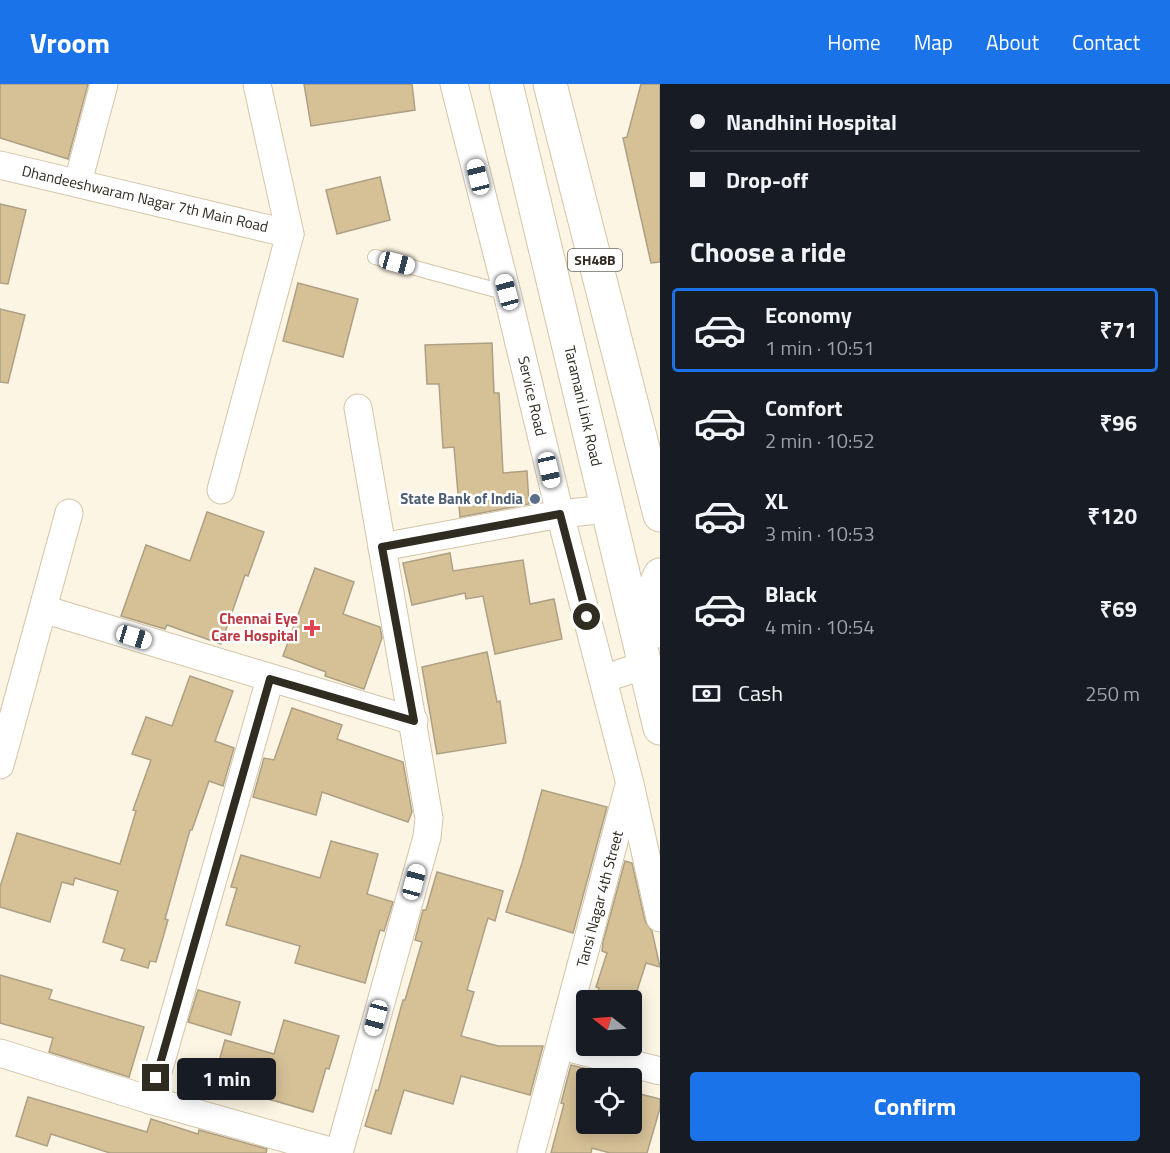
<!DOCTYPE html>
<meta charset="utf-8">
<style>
body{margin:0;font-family:"Titillium Web",sans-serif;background:#242831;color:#f1f3f6;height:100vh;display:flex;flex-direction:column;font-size:22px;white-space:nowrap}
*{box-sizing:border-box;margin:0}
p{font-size:20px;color:#9ea1a6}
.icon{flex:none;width:33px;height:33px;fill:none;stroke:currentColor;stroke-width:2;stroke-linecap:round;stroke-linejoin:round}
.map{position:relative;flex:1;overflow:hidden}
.side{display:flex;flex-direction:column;background:#171b24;width:510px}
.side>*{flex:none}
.hud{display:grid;align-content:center;height:132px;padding:0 30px;background:#171b24}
.needle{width:39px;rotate:287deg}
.tools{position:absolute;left:576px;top:906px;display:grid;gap:12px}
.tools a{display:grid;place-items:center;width:66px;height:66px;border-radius:6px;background:#171b24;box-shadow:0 3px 15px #0003;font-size:30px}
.end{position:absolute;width:27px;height:27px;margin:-14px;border:8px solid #312c21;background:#fff;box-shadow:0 0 0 3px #fff}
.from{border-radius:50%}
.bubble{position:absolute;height:42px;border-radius:6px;background:#171b24;box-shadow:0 3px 15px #0003;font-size:20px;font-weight:700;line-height:42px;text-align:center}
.car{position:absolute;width:18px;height:36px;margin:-18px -9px;border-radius:8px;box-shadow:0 0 4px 2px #0007;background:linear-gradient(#fff 24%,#345 0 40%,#fff 0 76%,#345 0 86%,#fff 0)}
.hud b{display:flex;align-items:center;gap:21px;height:57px;font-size:22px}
.hud b+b{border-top:2px solid #363941}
.hud i{width:15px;height:15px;background:#f1f3f6}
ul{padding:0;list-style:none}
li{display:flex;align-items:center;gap:18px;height:84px;margin:0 12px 9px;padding:0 18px;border:3px solid transparent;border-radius:6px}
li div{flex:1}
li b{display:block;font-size:22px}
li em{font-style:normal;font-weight:700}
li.on{border-color:#1a73e8}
li>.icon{width:54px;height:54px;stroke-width:1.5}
h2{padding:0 30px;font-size:27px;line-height:72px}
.pay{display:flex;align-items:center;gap:15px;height:66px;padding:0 30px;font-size:22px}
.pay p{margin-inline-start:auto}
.cta{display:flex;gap:12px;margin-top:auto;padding:12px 30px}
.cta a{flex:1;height:69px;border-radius:6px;background:#1a73e8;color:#fff;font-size:24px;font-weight:700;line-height:69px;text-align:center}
header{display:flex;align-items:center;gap:36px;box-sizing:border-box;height:84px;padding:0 30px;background:#1a73e8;color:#fff}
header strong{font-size:28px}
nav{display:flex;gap:33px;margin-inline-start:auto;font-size:21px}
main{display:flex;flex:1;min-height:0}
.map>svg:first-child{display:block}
.building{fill:#d6c197;stroke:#ada084;stroke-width:1.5}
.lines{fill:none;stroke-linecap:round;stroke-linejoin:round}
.lane-casing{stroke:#d3c5a8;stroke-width:16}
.street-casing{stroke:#d3c5a8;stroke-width:29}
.primary-casing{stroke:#d3c5a8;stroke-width:35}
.lane{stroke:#fff;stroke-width:14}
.street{stroke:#fff;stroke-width:27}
.primary{stroke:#fff;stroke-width:33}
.route{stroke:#312c21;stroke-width:8}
.service-dot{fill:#5c6f8a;stroke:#fff;stroke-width:2}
.health-dot{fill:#e0444e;stroke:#fff;stroke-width:2}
.labels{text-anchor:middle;stroke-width:5;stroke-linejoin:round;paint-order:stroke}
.shield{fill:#fff;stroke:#6f6b64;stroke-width:1.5}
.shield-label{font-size:14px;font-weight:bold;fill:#312c21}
.street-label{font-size:15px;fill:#312c21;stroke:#fff}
.service-label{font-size:15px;font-weight:bold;fill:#4e5e75;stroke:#fff;text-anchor:end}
.health-label{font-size:15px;font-weight:bold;fill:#be3a42;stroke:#fff;text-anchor:end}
</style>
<header>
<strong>Vroom</strong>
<nav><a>Home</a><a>Map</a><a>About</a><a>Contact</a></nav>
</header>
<main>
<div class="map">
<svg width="660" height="1069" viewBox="0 0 660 1069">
<rect width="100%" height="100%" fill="#fdf5e3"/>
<g class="building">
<polygon points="0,0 88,0 68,75 0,54"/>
<polygon points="304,0 412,0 415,26 311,42"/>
<polygon points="641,0 660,0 660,178 651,179 623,54 627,53"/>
<polygon points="380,93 390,136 337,150 326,106"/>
<polygon points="0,120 26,126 8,200 0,199"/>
<polygon points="298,199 358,215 343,273 283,257"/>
<polygon points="0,225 25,231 8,299 0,298"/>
<polygon points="492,259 494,309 499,309 503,389 527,387 529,420 460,433 454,363 443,364 439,300 427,300 425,261"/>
<polygon points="207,428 264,448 248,492 245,491 221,560 167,541 165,545 121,532 146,461 190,477"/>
<polygon points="450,469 453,487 523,476 530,520 554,515 562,555 495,570 483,512 466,515 465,509 412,521 403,479"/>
<polygon points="315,484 354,498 343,530 380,543 382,554 364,605 325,592 326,588 283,572"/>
<polygon points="487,568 497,618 500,617 506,659 437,670 422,583"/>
<polygon points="190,592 233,607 215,657 234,664 223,702 209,697 192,746 190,746 165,835 168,836 156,878 150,877 148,884 121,876 125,865 103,858 118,807 75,794 73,801 62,798 50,838 0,823 0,803 17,749 120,780 136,727 133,726 151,676 132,670 146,633 172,642"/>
<polygon points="292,624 342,641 337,655 403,678 412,728 408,738 322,708 316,731 253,713 264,674 274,676"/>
<polygon points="542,706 607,723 573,849 506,828 522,779"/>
<polygon points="331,757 378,770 367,810 393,818 384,847 380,846 365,899 295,879 300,862 226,841 237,804 231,803 241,771 320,794"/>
<polygon points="625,777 632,779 645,837 652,847 660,883 646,879 634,916 596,916 599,904 596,903 607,869 602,867 603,858"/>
<polygon points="437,788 503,807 495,837 488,834 467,906 474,908 461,952 498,962 543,962 530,1011 461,992 453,1020 404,1006 391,1050 365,1042 376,1006 378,1007 403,916 405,916 422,858 415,856 423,826 426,826"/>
<polygon points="0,891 52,906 49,915 144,943 129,993 49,968 53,954 0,939"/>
<polygon points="198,906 240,918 231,951 188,938"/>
<polygon points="284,936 339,952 329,985 326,984 313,1028 213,999 225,956 274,970"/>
<polygon points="571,981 619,993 618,994 586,994 586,1040 632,1040 632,1008 660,1015 660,1024 647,1069 610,1069 592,1064 591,1069 551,1069 564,1020 561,1019"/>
<polygon points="28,1013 147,1048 151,1035 198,1050 199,1046 267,1065 266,1069 110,1069 51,1050 47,1062 16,1052"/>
</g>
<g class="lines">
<defs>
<polyline id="lane" points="375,173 507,209"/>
<g id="street">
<polyline points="454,0 507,209 560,430 630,700 660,834"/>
<polyline points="0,81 290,150"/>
<polyline points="78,98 104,0"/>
<polyline points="221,406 290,150 257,0"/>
<polyline points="382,463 560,430 607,425"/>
<polyline points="43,525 414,637"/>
<polyline points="603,595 645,581"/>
<polyline points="0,681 69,429"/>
<polyline points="561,962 660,987"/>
<polyline points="0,969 150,1016 337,1069"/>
<polyline points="150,1016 270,595"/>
<polyline points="339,1069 427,753 429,734 358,324"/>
<polyline points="531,1069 628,705"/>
</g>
<g id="primary">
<polyline points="506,0 660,644"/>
<polyline points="550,0 660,431"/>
<polyline points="660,491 652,510 660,547"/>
</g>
</defs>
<use href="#lane" class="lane-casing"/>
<use href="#street" class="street-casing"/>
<use href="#primary" class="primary-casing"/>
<use href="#lane" class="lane"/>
<use href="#street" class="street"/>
<use href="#primary" class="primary"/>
</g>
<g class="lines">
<polyline class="route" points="156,994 270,595 414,637 382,463 560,430 587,533"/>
</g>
<circle class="service-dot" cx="535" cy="415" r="6"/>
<path class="health-dot" d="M309 535h6v6h6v6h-6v6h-6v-6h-6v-6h6z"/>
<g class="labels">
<rect class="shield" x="568" y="165" width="54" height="22" rx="4.5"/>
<g class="shield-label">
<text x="595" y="181">SH48B</text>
</g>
<g class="street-label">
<text transform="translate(145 115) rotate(13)" y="5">Dhandeeshwaram Nagar 7th Main Road</text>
<text transform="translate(532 312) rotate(77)" y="5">Service Road</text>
<text transform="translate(583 322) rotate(77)" y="5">Taramani Link Road</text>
<text transform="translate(600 815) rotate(-75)" y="5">Tansi Nagar 4th Street</text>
</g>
<g class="service-label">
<text x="523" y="420">State Bank of India</text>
</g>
<g class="health-label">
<text x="298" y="540">Chennai Eye<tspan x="298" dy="17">Care Hospital</tspan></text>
</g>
</g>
</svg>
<div class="tools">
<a><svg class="needle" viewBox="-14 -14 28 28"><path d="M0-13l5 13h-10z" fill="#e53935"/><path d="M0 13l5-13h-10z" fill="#9ea1a6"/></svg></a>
<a><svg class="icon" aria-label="locate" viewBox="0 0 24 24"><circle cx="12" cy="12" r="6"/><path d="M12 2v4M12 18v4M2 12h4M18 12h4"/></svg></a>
</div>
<i class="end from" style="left:587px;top:533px"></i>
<i class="end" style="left:156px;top:994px"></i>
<div class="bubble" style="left:177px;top:974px;width:99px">1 min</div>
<i class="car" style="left:478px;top:93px;rotate:346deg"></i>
<i class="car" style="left:397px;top:179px;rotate:105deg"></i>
<i class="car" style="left:507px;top:208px;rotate:345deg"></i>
<i class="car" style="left:549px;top:386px;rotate:167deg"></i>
<i class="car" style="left:134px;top:553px;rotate:107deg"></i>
<i class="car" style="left:414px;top:798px;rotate:15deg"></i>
<i class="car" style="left:376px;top:934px;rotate:195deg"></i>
</div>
<section class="side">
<div class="hud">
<b><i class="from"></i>Nandhini Hospital</b>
<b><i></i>Drop-off</b>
</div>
<h2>Choose a ride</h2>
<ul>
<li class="on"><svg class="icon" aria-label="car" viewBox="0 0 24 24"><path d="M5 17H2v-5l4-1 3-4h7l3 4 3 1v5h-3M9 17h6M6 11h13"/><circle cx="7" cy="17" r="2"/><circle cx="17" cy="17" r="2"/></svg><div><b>Economy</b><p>1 min · 10:51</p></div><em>₹71</em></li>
<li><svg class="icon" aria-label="car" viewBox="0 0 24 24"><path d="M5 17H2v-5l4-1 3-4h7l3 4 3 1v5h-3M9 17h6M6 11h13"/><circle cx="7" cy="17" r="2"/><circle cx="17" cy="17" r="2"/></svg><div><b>Comfort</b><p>2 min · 10:52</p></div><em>₹96</em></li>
<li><svg class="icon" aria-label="car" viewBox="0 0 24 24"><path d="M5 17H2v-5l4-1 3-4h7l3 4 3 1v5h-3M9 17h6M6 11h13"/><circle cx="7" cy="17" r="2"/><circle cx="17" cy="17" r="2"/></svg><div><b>XL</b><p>3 min · 10:53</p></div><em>₹120</em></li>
<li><svg class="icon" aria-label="car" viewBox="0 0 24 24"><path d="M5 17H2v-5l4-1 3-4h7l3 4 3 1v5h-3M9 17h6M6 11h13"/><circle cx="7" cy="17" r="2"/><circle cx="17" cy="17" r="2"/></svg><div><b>Black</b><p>4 min · 10:54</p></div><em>₹69</em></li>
</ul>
<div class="pay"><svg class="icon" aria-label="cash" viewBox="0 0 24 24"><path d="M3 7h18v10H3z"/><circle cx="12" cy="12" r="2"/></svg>Cash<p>250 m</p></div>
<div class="cta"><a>Confirm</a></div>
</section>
</main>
